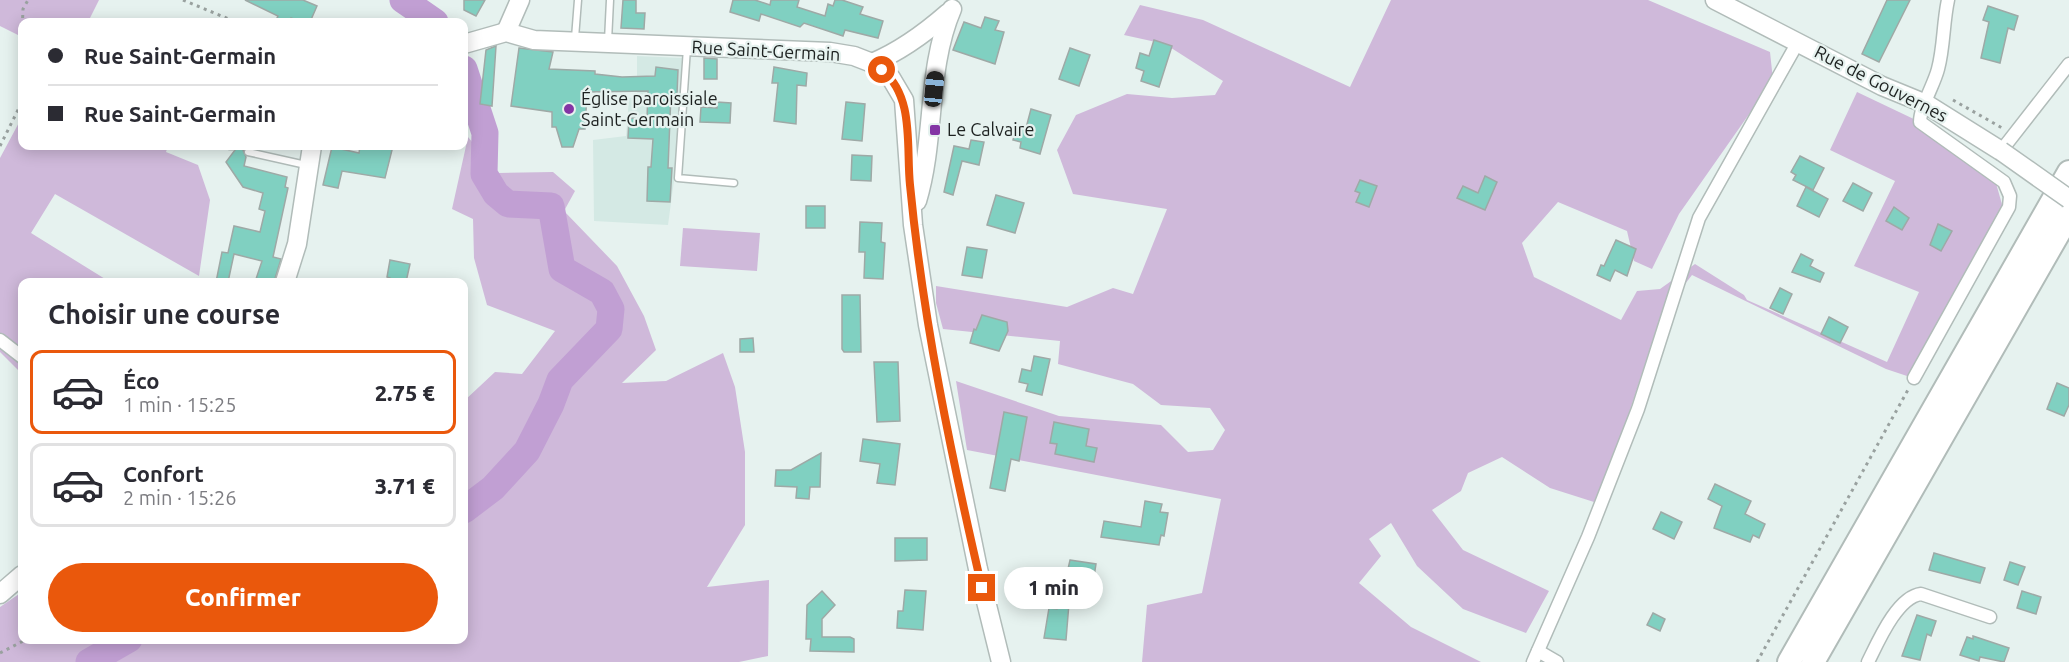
<!DOCTYPE html>
<html lang="fr">
<meta charset="utf-8">
<style>
body{margin:0;font-family:Ubuntu,sans-serif;background:#f2f2f3;color:#2b2b33;height:100vh;display:flex;flex-direction:column;font-size:22px;white-space:nowrap}
*{box-sizing:border-box;margin:0}
p{font-size:20px;color:#7c7c81}
.icon{flex:none;width:33px;height:33px;fill:none;stroke:currentColor;stroke-width:2;stroke-linecap:round;stroke-linejoin:round}
.map{position:relative;flex:1;overflow:hidden}
.panel{position:absolute;left:18px;top:278px;width:450px;height:366px;display:flex;flex-direction:column;background:#fff;border-radius:12px;box-shadow:0 3px 15px #0003}
.panel>*{flex:none}
.hud{position:absolute;left:18px;top:18px;width:450px;height:132px;border-radius:12px;box-shadow:0 3px 15px #0003;display:grid;align-content:center;height:132px;padding:0 30px;background:#fff}
.end{position:absolute;width:27px;height:27px;margin:-14px;border:8px solid #ea580c;background:#fff;box-shadow:0 0 0 3px #fff}
.from{border-radius:50%}
.bubble{position:absolute;height:42px;border-radius:21px;background:#fff;box-shadow:0 3px 15px #0003;font-size:20px;font-weight:800;line-height:42px;text-align:center}
.car{position:absolute;width:18px;height:36px;margin:-18px -9px;border-radius:8px;box-shadow:0 0 4px 2px #0007;background:linear-gradient(#222 24%,#8ab4d8 0 40%,#222 0 76%,#8ab4d8 0 86%,#222 0)}
.hud b{display:flex;align-items:center;gap:21px;height:57px;font-size:22px}
.hud b+b{border-top:2px solid #e1e1e2}
.hud i{width:15px;height:15px;background:#2b2b33}
ul{padding:0;list-style:none}
li{display:flex;align-items:center;gap:18px;height:84px;margin:0 12px 9px;padding:0 18px;border:3px solid #e1e1e2;border-radius:12px}
li div{flex:1}
li b{display:block;font-size:22px}
li em{font-style:normal;font-weight:800}
li.selected{border-color:#ea580c}
li>.icon{width:54px;height:54px;stroke-width:1.5}
h2{padding:0 30px;font-size:27px;line-height:72px}
.primary-button{display:flex;gap:12px;margin-top:auto;padding:12px 30px}
.primary-button a{flex:1;height:69px;border-radius:36px;background:#ea580c;color:#fff;font-size:24px;font-weight:800;line-height:69px;text-align:center}
.map>svg:first-child{display:block}
.built{fill:#d4e9e4}
.green{fill:#cfb9da}
.lines{fill:none;stroke-linecap:round;stroke-linejoin:round}
.river{stroke:#c19fd3;stroke-width:27}
.building{fill:#80d0c1;stroke:#9ea9a6;stroke-width:1.5}
.lane-casing{stroke:#b1bcb9;stroke-width:9}
.street-casing{stroke:#b1bcb9;stroke-width:15}
.secondary-casing{stroke:#b1bcb9;stroke-width:21}
.highway-casing{stroke:#b1bcb9;stroke-width:26}
.path{stroke:#99a19f;stroke-width:3;stroke-dasharray:3 4.5;stroke-linecap:butt}
.lane{stroke:#fff;stroke-width:6}
.street{stroke:#fff;stroke-width:12}
.secondary{stroke:#fff;stroke-width:18}
.highway{stroke:#fff;stroke-width:22}
.secondary-bridge-casing{stroke:#b1bcb9;stroke-width:21;stroke-linecap:butt}
.secondary-bridge{stroke:#fff;stroke-width:18}
.route{stroke:#ea580c;stroke-width:8}
.poi-dot{fill:#8435a5;stroke:#e6f2ef;stroke-width:2}
.labels{text-anchor:middle;stroke-width:4.5;stroke-linejoin:round;paint-order:stroke}
.street-label{font-size:18px;fill:#1d2120;stroke:#e6f2ef}
.poi-label{font-size:18px;fill:#1d2120;stroke:#e6f2ef;text-anchor:start}
</style>
<div class="map">
<svg width="2069" height="662" viewBox="0 0 2069 662">
<rect width="100%" height="100%" fill="#e6f2ef"/>
<polygon class="built" points="637,56 682,58 675,173 668,225 594,221 593,140 626,136 629,98 637,97"/>
<g class="green">
<polygon points="0,0 99,0 88,22 22,22 22,37 0,26"/>
<polygon points="1391,0 1648,0 1770,52 1773,80 1679,214 1652,269 1634,261 1627,231 1558,202 1522,243 1534,277 1621,320 1637,291 1660,289 1695,264 1744,295 1747,300 1887,362 1919,292 1854,266 1895,181 1830,150 1857,92 1920,122 1994,176 2003,208 1910,377 1886,369 1692,275 1661,315 1617,450 1594,502 1550,488 1502,457 1468,473 1461,491 1432,510 1463,550 1549,591 1526,633 1463,609 1417,566 1391,523 1369,539 1381,556 1359,583 1411,627 1481,662 1142,662 1147,605 1202,593 1221,499 967,450 956,381 1059,416 1161,425 1188,452 1213,450 1225,430 1210,408 1161,405 1133,384 1058,364 1060,341 943,329 936,303 936,286 1067,307 1113,288 1133,294 1167,209 1073,194 1057,150 1076,115 1127,94 1172,98 1215,95 1223,81 1165,44 1124,35 1140,5 1203,20 1350,87"/>
<polygon points="22,117 22,146 168,146 166,152 198,165 210,200 199,276 55,194 31,233 110,282 22,282 22,374 0,352 0,158"/>
<polygon points="468,137 498,173 553,172 575,191 564,211 617,266 644,316 656,350 622,383 666,381 723,353 735,387 745,452 745,525 707,587 769,580 768,656 739,662 0,662 0,607 22,592 22,639 464,639 464,401 495,372 522,374 555,331 487,305 474,258 473,219 452,209"/>
<polygon points="683,228 760,233 757,271 680,266"/>
</g>
<g class="lines">
<g class="river">
<polyline points="403,0 435,22"/>
<polyline points="464,69 485,133 484,174 496,194 508,204 551,206 562,269 602,292 611,309 609,329 560,380 551,404 527,451 493,488 464,510"/>
<polyline points="89,662 129,639"/>
</g>
</g>
<g class="building">
<polygon points="245,0 303,0 317,6 310,22 301,22 291,18 289,22 275,22 278,16"/>
<polygon points="464,0 485,0 476,16 464,10"/>
<polygon points="623,0 636,0 636,13 645,13 644,29 621,28"/>
<polygon points="733,0 755,0 770,5 771,0 799,0 797,7 825,16 828,4 833,6 835,0 842,0 863,7 860,14 883,21 878,38 845,30 843,36 804,23 800,27 761,14 759,21 730,12"/>
<polygon points="1887,0 1910,0 1879,62 1862,54"/>
<polygon points="1988,6 2018,16 2014,30 2008,28 2000,63 1981,58 1989,22 1983,20"/>
<polygon points="985,17 999,21 995,30 1004,32 995,64 953,50 964,22 981,28"/>
<polygon points="1154,40 1172,46 1159,87 1141,81 1144,71 1136,68 1140,53 1149,56"/>
<polygon points="496,46 492,106 480,104 486,50"/>
<polygon points="519,48 553,52 549,69 595,71 595,74 622,77 655,76 656,67 678,70 677,94 671,93 668,168 672,168 670,202 647,201 648,167 651,167 653,139 628,138 629,118 647,119 648,91 587,92 585,129 579,129 573,147 562,147 556,127 552,127 552,112 511,106"/>
<polygon points="1070,48 1090,55 1079,86 1059,79"/>
<polygon points="704,58 717,59 717,79 704,79"/>
<polygon points="774,67 807,73 806,86 797,85 796,124 774,121 778,83 772,83"/>
<polygon points="717,102 731,103 730,123 700,122 701,107 717,108"/>
<polygon points="846,102 865,104 862,141 842,139"/>
<polygon points="1031,109 1051,115 1040,154 1020,148 1021,142 1013,140 1017,125 1026,128"/>
<polygon points="971,140 984,142 979,165 962,161 953,195 944,192 954,146 969,149"/>
<polygon points="238,146 250,146 243,150 246,157 244,166 287,177 285,187 288,188 273,257 281,259 274,282 255,282 262,261 234,254 228,282 216,282 222,252 228,253 234,226 260,232 265,211 259,209 263,193 243,187 226,162"/>
<polygon points="360,146 393,146 385,178 342,171 338,188 323,185 332,147 359,153"/>
<polygon points="852,155 872,156 871,181 851,180"/>
<polygon points="1800,156 1824,168 1813,190 1793,180 1796,175 1791,172"/>
<polygon points="1485,176 1497,182 1485,210 1457,198 1463,186 1478,193"/>
<polygon points="1360,180 1377,186 1369,207 1356,202 1360,193 1355,191"/>
<polygon points="1853,183 1872,193 1863,211 1843,201"/>
<polygon points="1806,187 1828,199 1819,217 1797,206"/>
<polygon points="996,195 1024,203 1015,233 987,225"/>
<rect x="806" y="206" width="19" height="22"/>
<polygon points="1894,207 1909,218 1902,230 1886,221"/>
<polygon points="860,222 882,223 881,242 885,243 883,279 864,278 865,252 859,252"/>
<polygon points="1938,224 1952,231 1941,251 1930,245"/>
<polygon points="1616,240 1636,249 1627,276 1615,270 1610,281 1597,275 1601,265 1604,266"/>
<polygon points="967,247 987,250 982,278 962,275"/>
<polygon points="1801,254 1813,260 1810,266 1824,273 1820,282 1792,272"/>
<polygon points="390,260 410,264 406,282 389,282 390,278 387,277"/>
<polygon points="1780,288 1792,294 1783,314 1770,308"/>
<polygon points="842,295 860,295 861,352 844,352 842,349"/>
<polygon points="982,315 1007,322 1008,331 999,351 970,343 974,329 976,330"/>
<polygon points="1829,317 1848,327 1840,343 1821,334"/>
<polygon points="753,338 754,352 740,352 740,339"/>
<polygon points="1034,356 1050,359 1042,395 1026,391 1028,384 1019,382 1022,369 1031,371"/>
<polygon points="874,362 898,362 900,421 877,422"/>
<polygon points="2057,383 2069,388 2069,405 2064,416 2047,409"/>
<polygon points="1004,412 1027,417 1019,461 1011,459 1005,491 990,488"/>
<polygon points="1054,422 1089,429 1086,446 1097,448 1094,462 1055,454 1057,444 1050,443"/>
<polygon points="863,439 900,444 895,485 877,483 880,464 860,461"/>
<polygon points="821,453 820,487 810,487 809,499 796,498 797,487 775,486 776,470 791,470"/>
<polygon points="1715,484 1751,501 1745,514 1765,524 1759,538 1753,535 1750,542 1714,528 1722,506 1708,499"/>
<polygon points="1145,501 1162,504 1160,512 1168,513 1164,536 1161,535 1159,545 1101,537 1104,521 1141,527"/>
<polygon points="1661,512 1682,522 1674,539 1653,529"/>
<polygon points="895,538 927,538 927,560 895,561"/>
<polygon points="1934,553 1985,568 1980,583 1929,570"/>
<polygon points="1070,560 1096,564 1093,583 1086,581 1084,593 1070,591 1066,640 1044,638 1049,608 1057,609 1062,569 1068,569"/>
<polygon points="2010,562 2025,567 2018,585 2004,580"/>
<polygon points="905,590 926,591 923,630 897,628 898,611 903,611"/>
<polygon points="822,591 835,605 822,619 822,637 850,637 854,639 854,652 810,651 811,639 806,639 807,605"/>
<polygon points="2022,591 2041,597 2036,614 2017,608"/>
<polygon points="1653,613 1665,619 1660,631 1647,625"/>
<polygon points="1917,615 1936,621 1931,636 1927,634 1920,660 1902,656"/>
<polygon points="1973,636 2009,648 2004,662 1980,657 1979,661 1960,655 1967,637 1973,639"/>
</g>
<g class="lines">
<defs>
<g id="lane">
<polyline points="575,38 578,0"/>
<polyline points="608,41 610,0"/>
<polyline points="687,48 678,178 734,183"/>
<polyline points="230,146 233,146"/>
<polyline points="248,152 306,165"/>
</g>
<g id="street">
<polyline points="2001,151 2069,64"/>
<polyline points="0,340 22,357"/>
<path d="M1914 378 2009 207 2010 196 2004 182 1920 122C1920 107 1934 85 1938 69 1944 47 1943 23 1948 0"/>
<polyline points="1538,651 1557,662"/>
<polyline points="1533,662 1588,537 1638,409 1699,218 1798,42"/>
<path d="M1868 662C1878 642 1897 597 1921 594L1990 617"/>
</g>
<g id="secondary">
<polyline points="1715,0 1882,86 1926,104 2001,151"/>
<polyline points="506,32 520,0"/>
<polyline points="464,44 506,32 534,40 830,52 854,56 872,63 891,78 904,100 913,225 928,325 978,569 1001,662"/>
<path d="M872 63C901 51 924 34 948 13"/>
<path d="M917 201C936 138 926 70 952 9"/>
<polyline points="285,282 297,244 312,146"/>
<polyline points="0,594 22,575"/>
</g>
<g id="highway">
<polyline points="1789,662 2069,172"/>
<polyline points="1813,662 2069,215"/>
</g>
</defs>
<use href="#lane" class="lane-casing"/>
<use href="#street" class="street-casing"/>
<use href="#secondary" class="secondary-casing"/>
<use href="#highway" class="highway-casing"/>
<g class="path">
<polyline points="183,0 236,22"/>
<polyline points="22,33 23,9 28,0"/>
<polyline points="1953,100 2004,129"/>
<polyline points="0,146 22,102"/>
<polyline points="0,653 27,639"/>
<polyline points="1757,662 1909,388"/>
</g>
<use href="#lane" class="lane"/>
<use href="#street" class="street"/>
<use href="#secondary" class="secondary"/>
<use href="#highway" class="highway"/>
<defs>
<polyline id="secondary-bridge" points="2001,151 2069,199"/>
</defs>
<use href="#secondary-bridge" class="secondary-bridge-casing"/>
<use href="#secondary-bridge" class="secondary-bridge"/>
</g>
<g class="lines">
<path class="route" d="M882 70C915 97 906 147 910 185 923 320 951 455 982 588"/>
</g>
<g class="poi-dot">
<circle cx="569" cy="109" r="6"/>
<rect x="929" y="124" width="12" height="12" rx="3"/>
</g>
<g class="labels">
<g class="street-label">
<text transform="translate(766 51) rotate(3)" y="6">Rue Saint-Germain</text>
<text transform="translate(1881 84) rotate(27)" y="6">Rue de Gouvernes</text>
</g>
<g class="poi-label">
<text x="581" y="105">Église paroissiale<tspan x="581" dy="21">Saint-Germain</tspan></text>
<text x="947" y="136">Le Calvaire</text>
</g>
</g>
</svg>
<i class="end from" style="left:882px;top:70px"></i>
<i class="end" style="left:982px;top:588px"></i>
<div class="bubble" style="left:1004px;top:567px;width:99px">1 min</div>
<i class="car" style="left:934px;top:89px;rotate:6deg"></i>
<div class="hud">
<b><i class="from"></i>Rue Saint-Germain</b>
<b><i></i>Rue Saint-Germain</b>
</div>
<section class="panel">
<h2>Choisir une course</h2>
<ul>
<li class="selected"><svg class="icon" aria-label="car" viewBox="0 0 24 24"><path d="M5 17H2v-5l4-1 3-4h7l3 4 3 1v5h-3M9 17h6M6 11h13"/><circle cx="7" cy="17" r="2"/><circle cx="17" cy="17" r="2"/></svg><div><b>Éco</b><p>1 min · 15:25</p></div><em>2.75 €</em></li>
<li><svg class="icon" aria-label="car" viewBox="0 0 24 24"><path d="M5 17H2v-5l4-1 3-4h7l3 4 3 1v5h-3M9 17h6M6 11h13"/><circle cx="7" cy="17" r="2"/><circle cx="17" cy="17" r="2"/></svg><div><b>Confort</b><p>2 min · 15:26</p></div><em>3.71 €</em></li>
</ul>
<div class="primary-button"><a>Confirmer</a></div>
</section>
</div>
